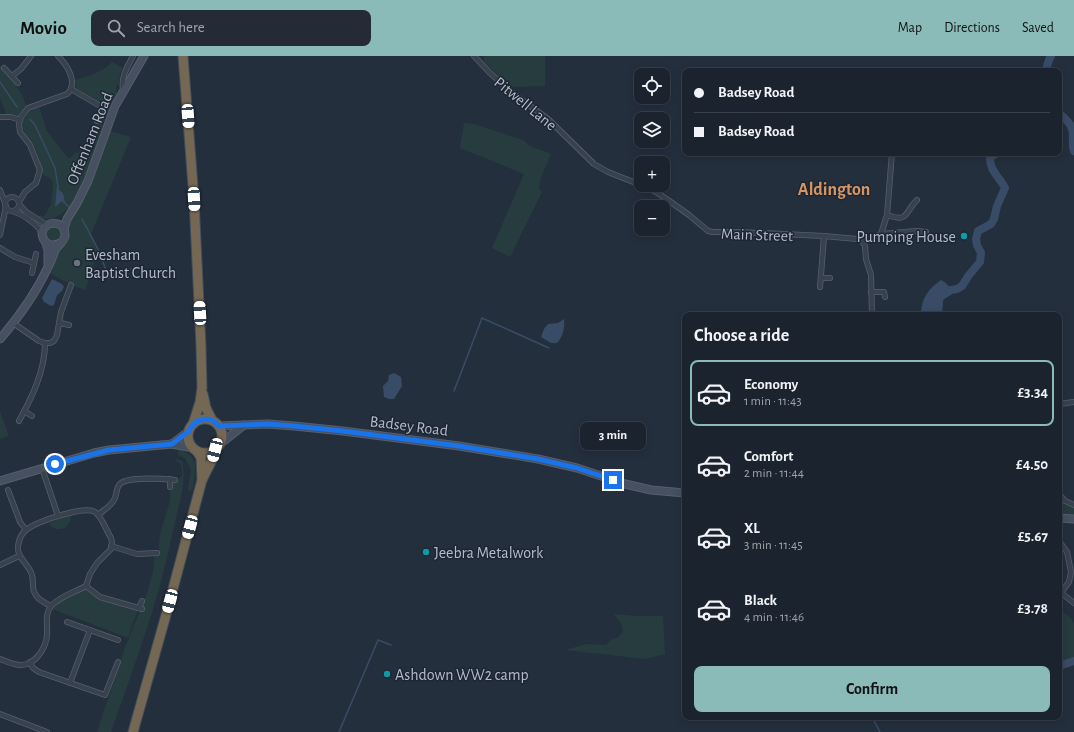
<!DOCTYPE html>
<meta charset="utf-8">
<style>
body{margin:0;font-family:"Alegreya Sans",sans-serif;background:#242b36;color:#f1f3f6;height:100vh;display:flex;flex-direction:column;font-size:15px;white-space:nowrap}
*{box-sizing:border-box;margin:0}
p{font-size:13px;color:#a0a4aa}
.icon{flex:none;width:22px;height:22px;fill:none;stroke:currentColor;stroke-width:2;stroke-linecap:round;stroke-linejoin:round}
.map{position:relative;flex:1;overflow:hidden}
.sheet{position:absolute;left:682px;top:256px;width:380px;height:408px;display:flex;flex-direction:column;background:#1b232e;border-radius:8px;box-shadow:0 2px 10px #0003,0 0 0 1px #39404a}
.sheet>*{flex:none}
.banner{position:absolute;left:682px;top:12px;width:380px;height:88px;border-radius:8px;box-shadow:0 2px 10px #0003,0 0 0 1px #39404a;display:grid;align-content:center;height:88px;padding:0 12px;background:#1b232e}
.tools{position:absolute;left:634px;top:12px;display:grid;gap:8px}
.tools a{display:grid;place-items:center;width:36px;height:36px;border-radius:8px;background:#1b232e;box-shadow:0 2px 10px #0003,0 0 0 1px #39404a;font-size:20px}
.end{position:absolute;width:18px;height:18px;margin:-9px;border:5px solid #1a73e8;background:#fff;box-shadow:0 0 0 2px #fff}
.from{border-radius:50%}
.bubble{position:absolute;height:28px;border-radius:8px;background:#1b232e;box-shadow:0 2px 10px #0003,0 0 0 1px #39404a;font-size:13px;font-weight:700;line-height:28px;text-align:center}
.car{position:absolute;width:12px;height:24px;margin:-12px -6px;border-radius:5px;box-shadow:0 0 3px 1px #0007;background:linear-gradient(#fff 24%,#345 0 40%,#fff 0 76%,#345 0 86%,#fff 0)}
.banner b{display:flex;align-items:center;gap:14px;height:38px;font-size:15px}
.banner b+b{border-top:1px solid #39404a}
.banner i{width:10px;height:10px;background:#f1f3f6}
ul{padding:0;list-style:none}
li{display:flex;align-items:center;gap:12px;height:66px;margin:0 8px 6px;padding:0 4px;border:2px solid transparent;border-radius:8px}
li div{flex:1}
li b{display:block;font-size:15px}
li em{font-style:normal;font-weight:700}
li.on{border-color:#8bbbb9}
li>.icon{width:36px;height:36px;stroke-width:1.5}
h2{padding:0 12px;font-size:18px;line-height:48px}
.cta{display:flex;gap:8px;margin-top:auto;padding:8px 12px}
.cta a{flex:1;height:46px;border-radius:8px;background:#8bbbb9;color:#111;font-size:16px;font-weight:700;line-height:46px;text-align:center}
header{display:flex;align-items:center;gap:24px;box-sizing:border-box;height:56px;padding:0 20px;background:#8bbbb9;color:#111}
header strong{font-size:19px}
nav{display:flex;gap:22px;margin-inline-start:auto;font-size:14px}
.search{width:280px;height:36px;background:#242b36;display:flex;align-items:center;gap:10px;box-sizing:border-box;padding:0 14px;border-radius:8px;color:#a0a4aa;font-size:15px}
.map>svg:first-child{display:block}
.green{fill:#263c3f}
.water{fill:#394c67}
.lines{fill:none;stroke-linecap:round;stroke-linejoin:round}
.stream{stroke:#394c67;stroke-width:1.5}
.river{stroke:#394c67;stroke-width:8}
.street-casing{stroke:#565f6c;stroke-width:6}
.secondary-casing{stroke:#565f6c;stroke-width:9}
.highway-casing{stroke:#434c59;stroke-width:11}
.street{stroke:#38414e;stroke-width:4.5}
.secondary{stroke:#465061;stroke-width:7}
.highway{stroke:#746855;stroke-width:9}
.route{stroke:#1a73e8;stroke-width:5}
.culture-dot{fill:#0f9aa8;stroke:#1d2633;stroke-width:1.5}
.worship-dot{fill:#6b7280;stroke:#1d2633;stroke-width:1.5}
.labels{text-anchor:middle;stroke-width:3;stroke-linejoin:round;paint-order:stroke}
.street-label{font-size:16px;fill:#b4bcc9;stroke:#1d2633}
.poi-label{font-size:16px;fill:#b4bcc9;stroke:#1d2633;text-anchor:start}
.quarter-label{font-size:18px;font-weight:bold;fill:#d59563;stroke:#1d2633}
</style>
<header>
<strong>Movio</strong>
<div class="search"><svg class="icon" aria-label="search" viewBox="0 0 24 24"><circle cx="10" cy="10" r="6"/><path d="M15 15l6 6"/></svg>Search here</div>
<nav><a>Map</a><a>Directions</a><a>Saved</a></nav>
</header>
<div class="map">
<svg width="1074" height="676" viewBox="0 0 1074 676">
<rect width="100%" height="100%" fill="#242f3e"/>
<g class="green">
<polygon points="484,0 545,0 545,30 512,31 484,6"/>
<path d="M112 6 123 12 120 18 119 28 116 30 117 37 113 47 104 42 102 45H97L76 32 75 24C88 20 103 16 112 6Z"/>
<path d="M0 10C10 23 23 34 26 50L20 57 18 63 7 60 0 42Z"/>
<path d="M107 47 111 49C107 59 103 68 100 78 93 100 74 176 39 161L41 159 44 161 51 148 53 127 50 122 43 119C41 109 39 100 34 90 32 85 27 82 25 77 18 64 28 55 39 51L45 68 46 74 68 102H70L76 96 78 97 82 93 92 96 95 89 93 86 98 67Z"/>
<polygon points="464,67 474,68 523,84 530,90 551,98 540,124 539,133 542,136 510,201 492,192 524,118 460,92"/>
<polygon points="110,75 131,81 91,178 98,193 92,215 85,234 71,229 48,216 67,169 91,123"/>
<polygon points="51,170 60,172 62,177 61,183 53,187 46,183 45,175"/>
<polygon points="0,355 9,380 0,383"/>
<path d="M179 394C201 400 195 415 193 432L190 435 188 434V432L191 414 185 402 178 399V395Z"/>
<path d="M173 402 182 405C187 425 180 443 176 462 168 499 159 536 147 572 136 607 123 641 111 676H97L125 591 140 555H143L145 551 142 550C148 535 155 516 154 499L159 498C158 476 164 468 169 448 171 440 169 433 172 425L178 424 182 420 181 408Z"/>
<polygon points="1059,444 1062,448 1074,452 1074,460 1059,458"/>
<path d="M71 460C71 473 56 478 49 468L58 463Z"/>
<polygon points="86,532 99,542 138,553 128,582 52,553 62,544"/>
<polygon points="1059,554 1070,561 1074,567 1074,605 1062,609 1059,607"/>
<polygon points="614,558 638,560 663,560 665,598 645,603 565,594 586,588 606,589 612,583 618,582 623,575 622,569"/>
</g>
<g class="water">
<polygon points="57,130 58,130 59,134 63,137 65,146 64,147 62,145 55,151"/>
<polygon points="52,223 62,228 64,231 62,235 57,239 54,249 51,250 44,246 42,242"/>
<path d="M941 224C947 227 951 231 951 238L946 239 943 245 942 259H921C921 243 928 233 941 224Z"/>
<path d="M564 263C565 271 563 281 557 287H551L541 281 544 273 548 268 558 267Z"/>
<polygon points="394,317 401,321 402,330 394,343 389,343 384,341 383,330 388,325 389,319"/>
</g>
<g class="lines">
<g class="stream">
<polyline points="0,26 17,51"/>
<polyline points="30,63 35,69 55,112 58,131"/>
<polyline points="64,146 71,153"/>
<polyline points="82,163 98,193 109,222 131,213"/>
<polyline points="454,335 482,262 549,292"/>
<polyline points="872,661 880,676"/>
<polyline points="339,676 378,584 391,589"/>
</g>
<g class="river">
<path d="M1045 15C1048 10 1048 4 1051 0"/>
<path d="M1059 57C1067 65 1074 69 1073 82 1073 87 1072 90 1074 95"/>
<path d="M943 239 951 234 957 233 962 230 969 219 980 206 981 197 977 189 976 183 978 175 991 168 994 163 997 150 1005 132C1000 122 989 114 990 101L998 97"/>
<polyline points="1059,607 1062,609 1074,605"/>
</g>
<defs>
<g id="street">
<polyline points="474,0 490,17 514,38 548,63 594,108 608,116 641,129"/>
<polyline points="4,12 18,27"/>
<polyline points="12,20 21,13 31,0"/>
<polyline points="71,33 102,51 105,45"/>
<path d="M123 34C121 20 127 12 133 0"/>
<polyline points="0,61 11,61 20,64"/>
<polyline points="97,65 102,51"/>
<polyline points="641,129 656,136 668,144 689,159 708,175 713,176 738,176 824,180 857,183 862,185"/>
<polyline points="0,134 5,147"/>
<circle cx="12" cy="148" r="7"/>
<path d="M19 146 25 136 36 127 40 114 30 89 20 76 19 68 21 61 28 52 67 38C79 27 67 9 58 0"/>
<polyline points="19,148 26,156 47,169"/>
<path d="M12 155C25 159 34 166 42 176"/>
<path d="M887 159C910 167 904 156 917 144"/>
<polyline points="881,178 887,159 892,97"/>
<polyline points="0,179 6,150"/>
<polyline points="862,185 865,190 866,203 871,219 872,259"/>
<polyline points="862,185 881,178 917,175 926,176"/>
<polyline points="0,192 15,201 34,207"/>
<polyline points="32,217 36,198"/>
<polyline points="821,222 830,222"/>
<polyline points="820,231 824,180"/>
<polyline points="871,236 884,236 885,241"/>
<polyline points="13,267 39,285 45,287 50,287 54,285 57,279 61,256 71,229"/>
<polyline points="60,267 69,269"/>
<polyline points="1059,348 1074,346"/>
<polyline points="24,355 32,360"/>
<path d="M19 365C32 341 45 315 45 287"/>
<polyline points="42,412 58,460"/>
<polyline points="170,431 170,423"/>
<polyline points="8,434 20,466 26,474"/>
<polyline points="1059,438 1065,445 1074,449"/>
<path d="M98 459C104 454 111 450 114 444 117 439 116 433 119 429 125 420 164 423 175 424"/>
<polyline points="1059,485 1067,496 1071,516 1069,526 1061,537"/>
<polyline points="111,490 137,498 157,497"/>
<polyline points="0,509 19,500"/>
<polyline points="86,530 100,541 142,553"/>
<polyline points="1059,535 1074,547"/>
<polyline points="139,552 142,545"/>
<polyline points="67,566 118,584"/>
<path d="M0 603C8 606 18 611 27 608 38 604 46 591 47 579 48 569 44 559 51 550 60 540 75 536 86 530L90 518 97 507 111 493 112 486 111 482C107 476 101 459 95 456 84 449 36 466 26 474 22 477 19 484 18 490 17 503 29 508 32 519 33 523 33 528 33 531 34 542 43 546 51 550"/>
<polyline points="30,606 33,612 39,616 105,639 118,606"/>
<polyline points="70,627 90,574"/>
<polyline points="0,658 47,676"/>
</g>
<g id="secondary">
<polyline points="64,173 67,163 77,147 88,125 115,50 144,0"/>
<polyline points="46,187 48,194 48,208"/>
<path d="M0 283C18 262 36 237 48 211 51 206 53 200 55 194 58 189 65 185 65 179 65 164 46 164 42 176 42 187 51 192 60 187"/>
<polyline points="219,370 268,368 294,370 343,375 459,390 538,403 577,412 625,428 651,434 685,437"/>
<polyline points="172,388 189,375"/>
<polyline points="220,388 244,369"/>
<polyline points="0,425 94,397 109,394 172,388 193,392"/>
<polyline points="1059,462 1074,463"/>
</g>
<g id="highway">
<polyline points="183,0 194,143 201,290 202,332 200,346 193,368"/>
<polyline points="203,338 206,352 212,364"/>
<circle cx="205" cy="380" r="17"/>
<polyline points="197,395 201,402 202,424"/>
<polyline points="133,676 166,559 202,424 213,402 215,394"/>
</g>
</defs>
<use href="#street" class="street-casing"/>
<use href="#secondary" class="secondary-casing"/>
<use href="#highway" class="highway-casing"/>
<use href="#street" class="street"/>
<use href="#secondary" class="secondary"/>
<use href="#highway" class="highway"/>
</g>
<g class="lines">
<polyline class="route" points="55,408 109,394 172,388 189,375 191,371 197,365 207,363 212,364 219,370 268,368 294,370 343,375 459,390 538,403 577,412 613,424"/>
</g>
<g class="culture-dot">
<circle cx="964" cy="180" r="4"/>
<circle cx="426" cy="496" r="4"/>
<circle cx="387" cy="618" r="4"/>
</g>
<circle class="worship-dot" cx="77" cy="207" r="4"/>
<g class="labels">
<g class="street-label">
<text transform="translate(526 47) rotate(39)" y="6">Pitwell Lane</text>
<text transform="translate(89 82) rotate(-68)" y="6">Offenham Road</text>
<text transform="translate(757 178) rotate(2)" y="6">Main Street</text>
<text transform="translate(409 369) rotate(7)" y="6">Badsey Road</text>
</g>
<g class="poi-label">
<text x="956" y="186" text-anchor="end">Pumping House</text>
<text x="85" y="204">Evesham<tspan x="85" dy="18">Baptist Church</tspan></text>
<text x="434" y="502">Jeebra Metalwork</text>
<text x="395" y="624">Ashdown WW2 camp</text>
</g>
<g class="quarter-label">
<text x="834" y="139">Aldington</text>
</g>
</g>
</svg>
<div class="tools">
<a><svg class="icon" aria-label="locate" viewBox="0 0 24 24"><circle cx="12" cy="12" r="6"/><path d="M12 2v4M12 18v4M2 12h4M18 12h4"/></svg></a>
<a><svg class="icon" aria-label="layers" viewBox="0 0 24 24"><path d="M12 4l9 5-9 5-9-5zM3 14l9 5 9-5"/></svg></a>
<a>+</a>
<a>−</a>
</div>
<i class="end from" style="left:55px;top:408px"></i>
<i class="end" style="left:613px;top:424px"></i>
<div class="bubble" style="left:580px;top:366px;width:66px">3 min</div>
<i class="car" style="left:188px;top:60px;rotate:176deg"></i>
<i class="car" style="left:194px;top:143px;rotate:177deg"></i>
<i class="car" style="left:200px;top:257px;rotate:357deg"></i>
<i class="car" style="left:215px;top:394px;rotate:194deg"></i>
<i class="car" style="left:190px;top:471px;rotate:195deg"></i>
<i class="car" style="left:170px;top:545px;rotate:195deg"></i>
<div class="banner">
<b><i class="from"></i>Badsey Road</b>
<b><i></i>Badsey Road</b>
</div>
<section class="sheet">
<h2>Choose a ride</h2>
<ul>
<li class="on"><svg class="icon" aria-label="car" viewBox="0 0 24 24"><path d="M5 17H2v-5l4-1 3-4h7l3 4 3 1v5h-3M9 17h6M6 11h13"/><circle cx="7" cy="17" r="2"/><circle cx="17" cy="17" r="2"/></svg><div><b>Economy</b><p>1 min · 11:43</p></div><em>£3.34</em></li>
<li><svg class="icon" aria-label="car" viewBox="0 0 24 24"><path d="M5 17H2v-5l4-1 3-4h7l3 4 3 1v5h-3M9 17h6M6 11h13"/><circle cx="7" cy="17" r="2"/><circle cx="17" cy="17" r="2"/></svg><div><b>Comfort</b><p>2 min · 11:44</p></div><em>£4.50</em></li>
<li><svg class="icon" aria-label="car" viewBox="0 0 24 24"><path d="M5 17H2v-5l4-1 3-4h7l3 4 3 1v5h-3M9 17h6M6 11h13"/><circle cx="7" cy="17" r="2"/><circle cx="17" cy="17" r="2"/></svg><div><b>XL</b><p>3 min · 11:45</p></div><em>£5.67</em></li>
<li><svg class="icon" aria-label="car" viewBox="0 0 24 24"><path d="M5 17H2v-5l4-1 3-4h7l3 4 3 1v5h-3M9 17h6M6 11h13"/><circle cx="7" cy="17" r="2"/><circle cx="17" cy="17" r="2"/></svg><div><b>Black</b><p>4 min · 11:46</p></div><em>£3.78</em></li>
</ul>
<div class="cta"><a>Confirm</a></div>
</section>
</div>
